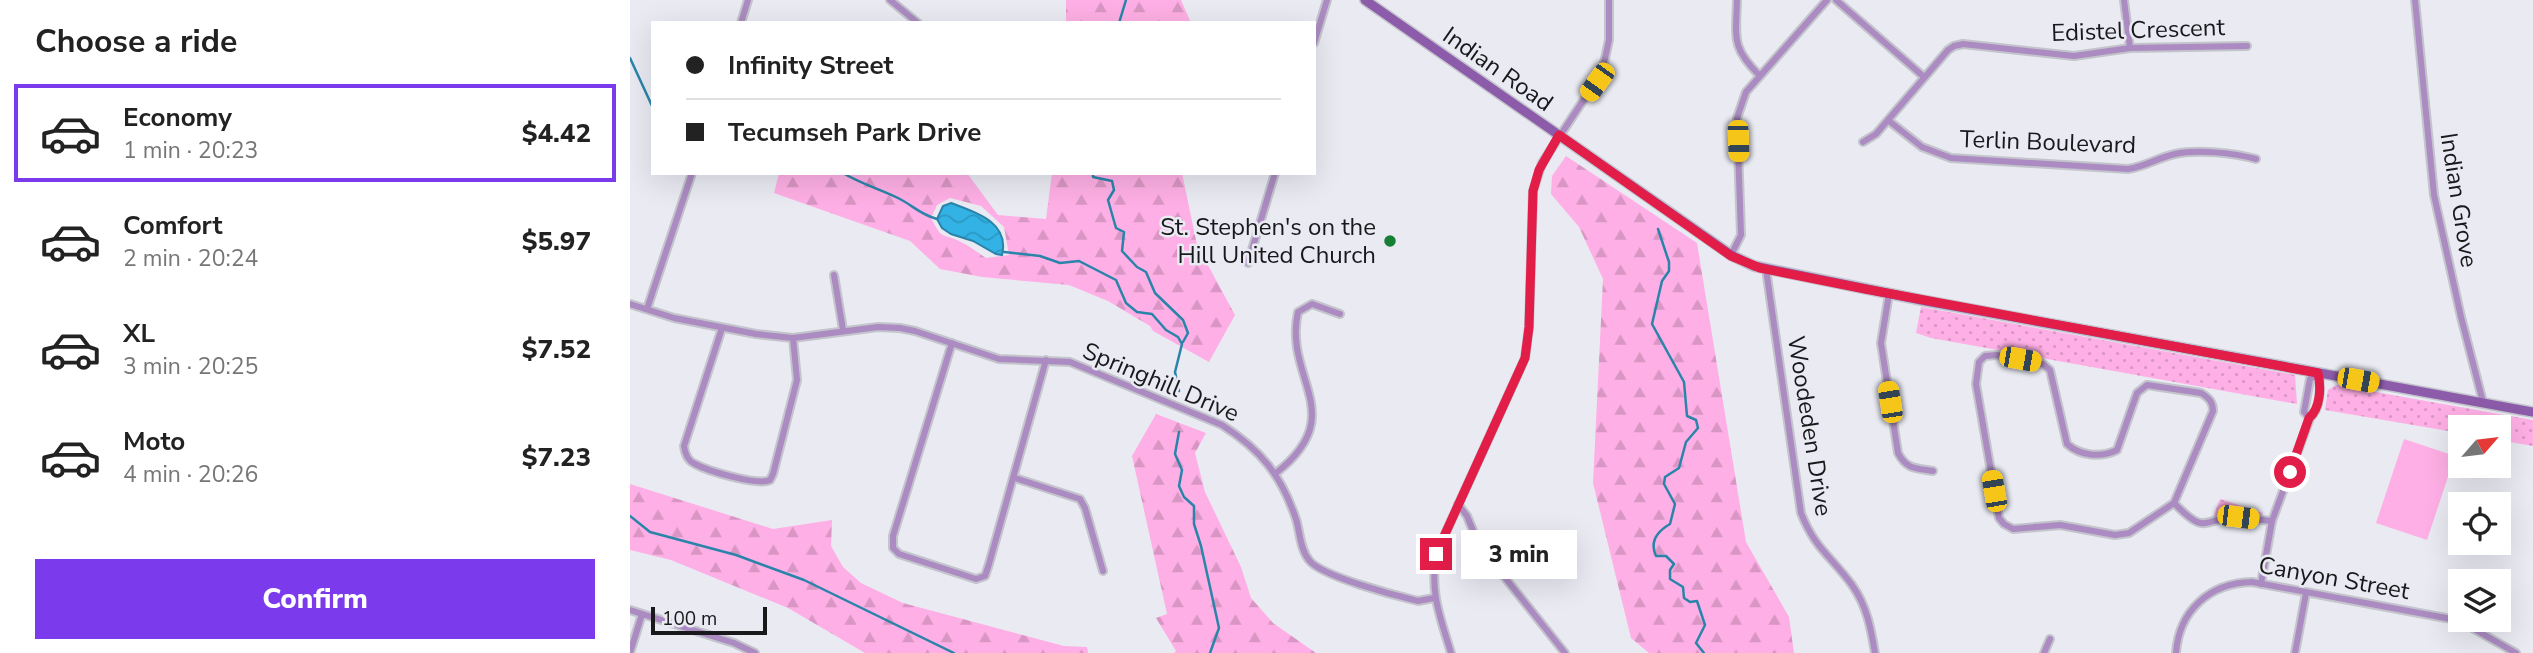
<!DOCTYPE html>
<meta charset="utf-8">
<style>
body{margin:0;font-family:"Nunito Sans",sans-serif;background:#f2f2f2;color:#222;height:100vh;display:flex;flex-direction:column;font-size:26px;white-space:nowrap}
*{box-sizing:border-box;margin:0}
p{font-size:23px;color:#767676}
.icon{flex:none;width:38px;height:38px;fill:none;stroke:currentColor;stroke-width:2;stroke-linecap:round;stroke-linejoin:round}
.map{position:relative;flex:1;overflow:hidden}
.details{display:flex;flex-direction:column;background:#fff;width:630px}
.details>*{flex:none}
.top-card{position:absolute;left:21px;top:21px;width:665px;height:154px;border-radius:0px;box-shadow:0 7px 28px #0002;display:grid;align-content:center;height:154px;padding:0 35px;background:#fff}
.needle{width:46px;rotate:62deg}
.controls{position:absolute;left:1818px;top:415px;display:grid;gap:14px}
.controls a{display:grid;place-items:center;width:63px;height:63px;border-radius:0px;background:#fff;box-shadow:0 7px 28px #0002;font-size:35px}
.scale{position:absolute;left:21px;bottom:18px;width:116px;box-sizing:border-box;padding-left:7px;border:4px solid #19191c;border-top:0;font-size:19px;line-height:24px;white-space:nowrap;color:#19191c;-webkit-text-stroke:5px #eaeaf3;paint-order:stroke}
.end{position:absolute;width:32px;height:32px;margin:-16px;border:9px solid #e11d48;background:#fff;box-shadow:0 0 0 4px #fff}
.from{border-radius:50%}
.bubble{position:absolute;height:49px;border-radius:0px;background:#fff;box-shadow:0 7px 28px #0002;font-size:23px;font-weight:800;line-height:49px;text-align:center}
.car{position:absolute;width:21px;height:42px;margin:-21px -10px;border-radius:9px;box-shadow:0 0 5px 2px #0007;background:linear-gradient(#f5c518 24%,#345 0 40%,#f5c518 0 76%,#345 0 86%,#f5c518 0)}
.top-card b{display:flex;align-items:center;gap:24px;height:66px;font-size:26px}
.top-card b+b{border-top:2px solid #e0e0e0}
.top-card i{width:18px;height:18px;background:#222}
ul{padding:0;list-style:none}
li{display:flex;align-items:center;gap:21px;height:98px;margin:0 14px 10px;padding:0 21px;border:4px solid transparent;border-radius:0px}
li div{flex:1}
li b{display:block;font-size:26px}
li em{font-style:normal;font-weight:800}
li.selected{border-color:#7c3aed}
li>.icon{width:63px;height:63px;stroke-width:1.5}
h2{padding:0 35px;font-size:32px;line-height:84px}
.primary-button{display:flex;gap:14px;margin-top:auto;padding:14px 35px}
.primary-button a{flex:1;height:80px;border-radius:0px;background:#7c3aed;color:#fff;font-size:28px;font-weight:800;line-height:80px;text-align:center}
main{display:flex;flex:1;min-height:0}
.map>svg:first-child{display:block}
.grass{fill:#feafe5}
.forest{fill:url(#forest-firs);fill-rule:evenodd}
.park{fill:url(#park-dots)}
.water{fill:url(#water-waves);stroke:#2a84a9;stroke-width:2}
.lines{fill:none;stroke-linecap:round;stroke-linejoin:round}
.stream{stroke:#2a84a9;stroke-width:2.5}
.street-casing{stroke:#c4c4cc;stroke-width:10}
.secondary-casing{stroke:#c4c4cc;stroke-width:12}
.street{stroke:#ab8bc1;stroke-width:6}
.secondary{stroke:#8c5baa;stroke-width:9}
.route{stroke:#e11d48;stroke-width:9}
.poi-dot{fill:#147f35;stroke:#eaeaf3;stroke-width:2.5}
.labels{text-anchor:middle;stroke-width:5;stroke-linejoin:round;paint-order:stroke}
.street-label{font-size:24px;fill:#19191c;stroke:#eaeaf3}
.poi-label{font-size:24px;fill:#19191c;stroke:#eaeaf3;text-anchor:end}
</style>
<main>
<section class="details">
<h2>Choose a ride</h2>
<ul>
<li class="selected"><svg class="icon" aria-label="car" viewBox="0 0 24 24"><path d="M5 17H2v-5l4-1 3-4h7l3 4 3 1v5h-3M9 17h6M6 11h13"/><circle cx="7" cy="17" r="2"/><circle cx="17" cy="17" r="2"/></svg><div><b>Economy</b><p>1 min · 20:23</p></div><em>$4.42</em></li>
<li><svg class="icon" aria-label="car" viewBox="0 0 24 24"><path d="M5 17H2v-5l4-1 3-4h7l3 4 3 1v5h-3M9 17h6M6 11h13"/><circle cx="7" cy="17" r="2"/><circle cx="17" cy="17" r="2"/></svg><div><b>Comfort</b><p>2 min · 20:24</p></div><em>$5.97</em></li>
<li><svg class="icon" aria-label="car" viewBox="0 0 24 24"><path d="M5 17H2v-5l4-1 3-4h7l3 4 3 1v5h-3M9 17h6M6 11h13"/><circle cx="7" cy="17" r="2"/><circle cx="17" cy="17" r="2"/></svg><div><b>XL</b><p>3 min · 20:25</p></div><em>$7.52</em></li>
<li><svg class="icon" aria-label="car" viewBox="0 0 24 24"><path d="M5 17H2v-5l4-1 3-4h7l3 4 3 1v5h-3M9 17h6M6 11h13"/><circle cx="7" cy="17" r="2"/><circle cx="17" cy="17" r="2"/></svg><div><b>Moto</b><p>4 min · 20:26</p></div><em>$7.23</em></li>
</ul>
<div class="primary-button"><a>Confirm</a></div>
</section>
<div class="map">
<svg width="1903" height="653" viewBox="0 0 1903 653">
<defs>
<pattern id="forest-firs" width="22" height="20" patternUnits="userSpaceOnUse" patternTransform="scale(1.75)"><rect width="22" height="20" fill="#feafe5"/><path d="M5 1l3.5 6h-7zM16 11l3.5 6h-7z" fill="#d996c4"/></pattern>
<pattern id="park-dots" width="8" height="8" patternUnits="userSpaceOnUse" patternTransform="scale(1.75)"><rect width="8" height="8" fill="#feafe5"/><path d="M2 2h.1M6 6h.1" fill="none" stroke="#d996c4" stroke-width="1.8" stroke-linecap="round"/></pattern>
<pattern id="water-waves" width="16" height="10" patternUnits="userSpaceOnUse" patternTransform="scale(1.75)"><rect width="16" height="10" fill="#32b2e5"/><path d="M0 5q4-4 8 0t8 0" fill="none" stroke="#2c98c4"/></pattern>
</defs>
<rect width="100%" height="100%" fill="#eaeaf3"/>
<polygon class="grass" points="1774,439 1825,456 1797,540 1746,523"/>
<g class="forest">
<polygon points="436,0 551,0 561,23 436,23"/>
<polygon points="936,156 1067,243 1116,542 1159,617 1164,653 1019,653 1001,638 963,483 973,279 949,227 921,194 922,176"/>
<path d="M149 173H337L368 215 416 219 422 173H552L567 245 605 315 579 362 523 331 520 326 478 301 439 285 352 277 310 269 280 241 144 193ZM320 198 351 206 374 227 379 255 356 258C348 253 340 246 331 242 312 232 313 242 301 218L307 205Z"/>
<polygon points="526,414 576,433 565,453 575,492 611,567 621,598 643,623 686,653 544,653 546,651 526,618 537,614 502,456"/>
<polygon points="0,484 143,529 202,520 201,546 213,567 231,583 273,603 434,646 457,647 458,653 235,653 158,608 41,560 0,550"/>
</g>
<g class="park">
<polygon points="1291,307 1665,375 1667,404 1301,338 1286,333"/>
<polygon points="1706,385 1903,420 1903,446 1869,440 1869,427 1830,427 1830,433 1695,410 1698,390"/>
<polygon points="1590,499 1633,513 1631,517 1605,511 1582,520"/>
</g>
<path class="water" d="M321 203C345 212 380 222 372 255L366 254 343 241 321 234 312 228 307 219 313 206Z"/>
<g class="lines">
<g class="stream">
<polyline points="489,23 496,0"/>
<polyline points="0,58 23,108"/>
<path d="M213 173C231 184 250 189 268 198 284 206 289 214 307 219"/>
<polyline points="463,173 463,177 482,181 484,190 478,200 486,228 494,232 492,251 507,267 516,272 525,293 553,320 558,333 553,342"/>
<path d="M1028 229 1039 262V271L1032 281 1022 324 1054 382 1057 416 1066 420 1068 428 1056 442 1049 468 1035 477 1034 484 1045 504 1040 524C1028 531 1019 541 1026 556H1036L1044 564 1040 570V579L1053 587 1054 598 1060 602 1067 601 1075 625 1066 643 1074 653"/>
<polyline points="374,252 410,256 430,263 449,261 486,280 496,303 507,312 522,314 536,330 548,337 552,344 545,372 549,391"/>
<polyline points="549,432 545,454 552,470 549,486 554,497 564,506 564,524 571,546 589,628 580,653"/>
<polyline points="0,516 20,532 106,555 174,580 324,653"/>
</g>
<defs>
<g id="street">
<polyline points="260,0 288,23"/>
<path d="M1107 0C1106 38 1101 47 1129 75"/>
<polyline points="1206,0 1294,77"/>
<polyline points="1494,0 1500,48"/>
<polyline points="1785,0 1804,195 1831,317 1853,402"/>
<polyline points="111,23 118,0"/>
<polyline points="684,43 697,0"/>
<path d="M1259 121 1292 147 1321 158 1498 169C1517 166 1527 158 1545 154 1567 149 1604 153 1626 159"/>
<polyline points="1233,142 1246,134 1318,50 1324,46 1333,44 1444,56 1500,48 1617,46"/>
<polyline points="1101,255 1111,235 1107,118 1116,92 1197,0"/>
<polyline points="618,263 645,173"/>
<path d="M1136 269 1171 513C1185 549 1201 556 1222 585 1237 606 1241 629 1245 653"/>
<polyline points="204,275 213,330"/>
<path d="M1259 294 1251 343 1268 453C1277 470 1286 468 1303 471"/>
<path d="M0 304 44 318 126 334 163 338 248 327 270 328 285 331 369 359 440 362 592 425C631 450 651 475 666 519 670 532 670 549 679 560 690 576 767 596 788 601L804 598"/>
<polyline points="17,309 62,173"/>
<path d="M92 328 54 446C55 454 58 461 65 464 78 471 128 486 140 480L143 474 167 380 163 338"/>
<polyline points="322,343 263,536 263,548 269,554 346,579 355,576 359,564 416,360"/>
<path d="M1367 355 1413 364 1420 370 1437 444C1450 456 1471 458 1487 450L1507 393 1517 385 1571 393C1579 398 1583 402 1583 411L1544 503 1499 533 1485 535 1430 525 1383 529 1374 524 1369 518 1346 384 1349 362 1355 356Z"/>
<path d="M646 473C721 414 653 379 668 312L682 304 710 314"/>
<polyline points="385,478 450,499 455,508 473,571"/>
<path d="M1544 503C1577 537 1572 518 1608 517 1619 517 1631 520 1642 521"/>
<polyline points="828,504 837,516 849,545 935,653"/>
<path d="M1631 584 1642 521 1680 418C1691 408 1691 387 1688 373L1680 379 1674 412 1680 418"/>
<polyline points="0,610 104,643 125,653"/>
<polyline points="0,653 12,614"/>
<path d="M821 653C810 616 800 594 806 554L895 358 899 327 903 191 912 163 972 72 979 40V0"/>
<polyline points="1414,653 1420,639"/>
<path d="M1546 653C1549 611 1579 583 1622 582L1816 618 1832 622 1886 653"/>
<polyline points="1665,653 1676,593"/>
</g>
<polyline id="secondary" points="735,0 1101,255 1124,266 1296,301 1903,412"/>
</defs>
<use href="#street" class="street-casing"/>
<use href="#secondary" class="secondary-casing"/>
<use href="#street" class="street"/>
<use href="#secondary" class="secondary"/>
</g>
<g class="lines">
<path class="route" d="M806 554 895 358 899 327 903 191 909 170 929 135 1101 256 1130 268 1235 289 1688 373C1691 386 1691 408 1679 418L1660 472"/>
</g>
<circle class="poi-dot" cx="760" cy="241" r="7"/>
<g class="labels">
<g class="street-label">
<text transform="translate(1508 30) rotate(-2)" y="8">Edistel Crescent</text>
<text transform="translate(868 69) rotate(35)" y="8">Indian Road</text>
<text transform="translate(1418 142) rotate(2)" y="8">Terlin Boulevard</text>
<text transform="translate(1829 200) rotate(81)" y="8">Indian Grove</text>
<text transform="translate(531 382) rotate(23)" y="8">Springhill Drive</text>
<text transform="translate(1180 426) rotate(81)" y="8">Woodeden Drive</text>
<text transform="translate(1704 578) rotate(10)" y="8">Canyon Street</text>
</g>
<g class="poi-label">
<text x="746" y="235">St. Stephen's on the<tspan x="746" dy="28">Hill United Church</tspan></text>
</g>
</g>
</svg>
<div class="controls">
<a><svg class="needle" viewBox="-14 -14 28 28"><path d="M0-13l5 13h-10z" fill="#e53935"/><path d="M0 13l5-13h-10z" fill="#767676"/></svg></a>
<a><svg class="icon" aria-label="locate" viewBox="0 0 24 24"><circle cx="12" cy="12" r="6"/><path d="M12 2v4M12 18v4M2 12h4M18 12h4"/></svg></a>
<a><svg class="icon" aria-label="layers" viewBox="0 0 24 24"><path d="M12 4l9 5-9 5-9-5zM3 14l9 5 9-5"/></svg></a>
</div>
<div class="scale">100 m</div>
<i class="end from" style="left:1660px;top:472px"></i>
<i class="end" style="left:806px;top:554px"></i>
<div class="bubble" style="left:831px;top:530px;width:116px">3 min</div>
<i class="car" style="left:967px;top:82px;rotate:216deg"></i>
<i class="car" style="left:1108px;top:141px;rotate:178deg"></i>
<i class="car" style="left:1390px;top:359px;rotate:100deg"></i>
<i class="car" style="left:1728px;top:380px;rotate:100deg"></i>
<i class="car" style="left:1260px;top:402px;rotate:351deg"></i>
<i class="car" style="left:1364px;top:491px;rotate:350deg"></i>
<i class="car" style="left:1608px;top:517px;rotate:97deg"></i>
<div class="top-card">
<b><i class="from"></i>Infinity Street</b>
<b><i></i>Tecumseh Park Drive</b>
</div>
</div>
</main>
